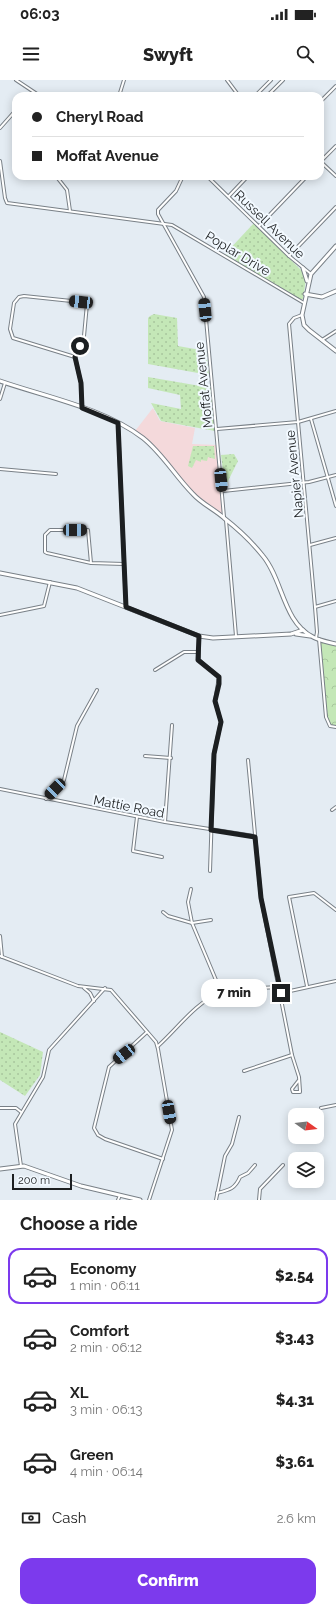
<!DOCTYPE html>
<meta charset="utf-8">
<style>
body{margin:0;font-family:Raleway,sans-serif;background:#f6f6f6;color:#222;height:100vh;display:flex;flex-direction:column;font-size:15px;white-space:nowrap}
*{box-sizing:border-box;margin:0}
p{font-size:13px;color:#767676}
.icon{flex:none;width:22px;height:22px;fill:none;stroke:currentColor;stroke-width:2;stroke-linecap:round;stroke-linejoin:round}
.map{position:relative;height:1120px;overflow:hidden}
.panel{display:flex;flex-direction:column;background:#fff;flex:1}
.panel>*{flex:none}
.banner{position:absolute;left:12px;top:12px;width:312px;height:88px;border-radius:12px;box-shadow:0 2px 10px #0003;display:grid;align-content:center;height:88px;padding:0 20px;background:#fff}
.needle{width:26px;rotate:104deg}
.controls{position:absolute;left:288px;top:1028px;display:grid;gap:8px}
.controls a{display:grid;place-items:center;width:36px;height:36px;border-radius:8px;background:#fff;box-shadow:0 2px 10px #0003;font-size:20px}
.scale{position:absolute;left:12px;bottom:10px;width:60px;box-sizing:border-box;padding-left:4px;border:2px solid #1c1f21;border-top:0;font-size:11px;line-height:14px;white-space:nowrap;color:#1c1f21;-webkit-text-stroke:3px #f2f9ff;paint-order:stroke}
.end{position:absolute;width:18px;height:18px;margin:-9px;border:5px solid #1c1f21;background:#fff;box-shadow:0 0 0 2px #fff}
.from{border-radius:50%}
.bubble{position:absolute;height:28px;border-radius:12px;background:#fff;box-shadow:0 2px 10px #0003;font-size:13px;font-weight:800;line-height:28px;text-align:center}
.car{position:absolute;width:12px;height:24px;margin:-12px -6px;border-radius:5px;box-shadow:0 0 3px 1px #0007;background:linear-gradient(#222 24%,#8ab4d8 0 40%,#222 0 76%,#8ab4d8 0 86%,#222 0)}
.banner b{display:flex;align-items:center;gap:14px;height:38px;font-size:15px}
.banner b+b{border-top:1px solid #e0e0e0}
.banner i{width:10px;height:10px;background:#222}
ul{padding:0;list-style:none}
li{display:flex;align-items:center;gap:12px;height:56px;margin:0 8px 6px;padding:0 12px;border:2px solid transparent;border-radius:12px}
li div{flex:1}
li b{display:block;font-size:15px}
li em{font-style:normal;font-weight:800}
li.active{border-color:#7c3aed}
li>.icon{width:36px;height:36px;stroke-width:1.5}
h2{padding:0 20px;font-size:18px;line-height:48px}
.pay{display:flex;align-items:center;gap:10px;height:44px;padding:0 20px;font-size:15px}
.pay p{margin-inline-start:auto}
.button{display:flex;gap:8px;margin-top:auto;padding:8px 20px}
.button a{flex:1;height:46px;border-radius:12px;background:#7c3aed;color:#fff;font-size:16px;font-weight:800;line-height:46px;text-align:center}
.status{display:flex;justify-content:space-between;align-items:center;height:28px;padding:0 20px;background:#fff;direction:ltr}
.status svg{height:11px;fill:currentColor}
header{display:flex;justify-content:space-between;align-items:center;height:52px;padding:0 20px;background:#fff;font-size:18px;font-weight:800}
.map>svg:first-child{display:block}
.commercial{fill:#f4d9db}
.green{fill:url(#green-dots)}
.forest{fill:url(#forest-crowns)}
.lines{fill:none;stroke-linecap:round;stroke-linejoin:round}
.street-casing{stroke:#798087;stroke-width:4}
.secondary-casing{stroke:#798087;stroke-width:5}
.street{stroke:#fff;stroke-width:2}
.secondary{stroke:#fff;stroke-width:3}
.route{stroke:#1c1f21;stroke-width:5}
.labels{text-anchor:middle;stroke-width:4;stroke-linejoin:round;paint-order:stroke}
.street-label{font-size:13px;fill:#1c1f21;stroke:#f2f9ff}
</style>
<div class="status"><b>06:03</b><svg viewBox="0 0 49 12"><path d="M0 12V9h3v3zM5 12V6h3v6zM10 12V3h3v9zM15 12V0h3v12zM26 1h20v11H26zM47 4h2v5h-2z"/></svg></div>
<header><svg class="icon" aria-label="menu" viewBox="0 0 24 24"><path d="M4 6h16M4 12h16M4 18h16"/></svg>Swyft<svg class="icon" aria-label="search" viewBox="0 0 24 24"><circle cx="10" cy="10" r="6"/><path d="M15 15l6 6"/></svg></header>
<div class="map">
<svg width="336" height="1120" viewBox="0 0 336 1120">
<defs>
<pattern id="green-dots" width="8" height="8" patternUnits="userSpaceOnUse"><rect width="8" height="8" fill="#c4e7b7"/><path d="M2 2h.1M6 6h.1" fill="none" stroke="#a8c69d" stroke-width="1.8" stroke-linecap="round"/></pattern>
<pattern id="forest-crowns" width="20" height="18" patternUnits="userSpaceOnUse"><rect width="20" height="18" fill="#c4e7b7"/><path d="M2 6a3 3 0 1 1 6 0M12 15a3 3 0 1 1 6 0" fill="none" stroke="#a8c69d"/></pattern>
</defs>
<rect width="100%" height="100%" fill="#e4ecf3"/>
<polygon class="commercial" points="153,328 160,341 195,348 192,364 217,365 223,435 194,414 161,374 135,351"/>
<g class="green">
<polygon points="254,143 304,193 306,199 303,219 299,219 225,174"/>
<polygon points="154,234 177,238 178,266 206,271 209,295 148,284 148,238 150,236"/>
<polygon points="148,297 212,308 215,351 161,341 151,323 181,329 180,315 148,308"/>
<polygon points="193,366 214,366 215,379 208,377 207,381 201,380 201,382 196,380 192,388 188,386"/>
<polygon points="234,374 238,381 225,407 221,375"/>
<polygon points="0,952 43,972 40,995 25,1016 0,1000"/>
</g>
<polygon class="forest" points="320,562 336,566 336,646 329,644 327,637"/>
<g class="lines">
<defs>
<g id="street">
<polyline points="16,0 40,16"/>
<polyline points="227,0 239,16"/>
<polyline points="119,16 124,0"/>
<polyline points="255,16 271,0"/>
<polyline points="267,16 283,0"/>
<polyline points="320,22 336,6"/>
<polyline points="0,48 16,30"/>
<polyline points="0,81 5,118 7,123 172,145 304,223"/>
<polyline points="320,82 336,66"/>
<polyline points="321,82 336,96"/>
<polyline points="56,96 67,110 70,131"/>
<polyline points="183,96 176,111 158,130 158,134 204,217 224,437"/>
<polyline points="207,96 289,176 311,194"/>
<polyline points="229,116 248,96"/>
<polyline points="259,146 307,96"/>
<polyline points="289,176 336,127"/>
<polyline points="302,235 294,238 289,244 315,527 317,552 316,558"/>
<polyline points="322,260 336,251"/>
<polyline points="75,277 13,258 10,249 14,223 19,217 24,216 81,222 87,224 84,256 75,277 81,303 82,326"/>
<polyline points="0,319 5,303"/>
<polyline points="311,339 336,426"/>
<polyline points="118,343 126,527"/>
<polyline points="217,349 298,342 336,331"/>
<polyline points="0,389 56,394"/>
<polyline points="223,411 309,402 336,395"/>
<polyline points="226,440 236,556"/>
<polyline points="310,465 336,458"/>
<polyline points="91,483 88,450 50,450 45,455 45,472 47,473 91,483 124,484"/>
<polyline points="315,527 336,521"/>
<polyline points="0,535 44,526 50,502"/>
<polyline points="199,556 199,580 219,597 215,621 221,642 214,673 210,791"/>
<polyline points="319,559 326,637 330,646 336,647"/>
<polyline points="155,590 184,572 199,572"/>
<polyline points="145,676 171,678"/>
<polyline points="248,680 261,818 292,975 299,997 300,1011 300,1012 293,1012 292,1009 299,1000"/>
<polyline points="0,709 165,742 254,756"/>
<polyline points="46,719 64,700 77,646 97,610"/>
<polyline points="332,730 336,727"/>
<polyline points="137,737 133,771 162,777"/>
<polyline points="165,742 172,645"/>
<polyline points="191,809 188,822 192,843 211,840"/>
<polyline points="163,832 168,836 192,843 221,912"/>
<polyline points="0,856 2,877"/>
<polyline points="0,876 78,906 111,910 156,962 158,969 172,1050 149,1120"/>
<polyline points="307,906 289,817 314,813 336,830"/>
<polyline points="84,908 90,913 94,921"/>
<polyline points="281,913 336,901"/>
<polyline points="147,952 109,987 94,1048 98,1055 105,1059 163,1079"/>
<path d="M158 966C178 948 195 923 221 912 230 908 267 908 279 907"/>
<polyline points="244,991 292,975"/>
<polyline points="0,1028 16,1028 21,1032"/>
<polyline points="321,1028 336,1025"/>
<polyline points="21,1086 15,1044 43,997 49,970 105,908"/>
<path d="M217 1113C229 1110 235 1109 240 1097L248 1093 255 1085"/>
<polyline points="118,1120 120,1115"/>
<polyline points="216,1120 225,1076 232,1064 239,1037"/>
<polyline points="259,1120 260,1109 283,1085"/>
</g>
<g id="secondary">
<polyline points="336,166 311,194 302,235 304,245 309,250 336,271"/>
<polyline points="303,188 307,201"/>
<polyline points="305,214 322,217 336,211"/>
<path d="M0 301C46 317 104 328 143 358 163 374 175 396 193 414 202 424 214 429 224 438 238 449 252 462 263 476 283 500 283 542 313 557 320 561 328 562 336 564"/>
<polyline points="0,493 77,508 199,556 213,558 291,554 303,550"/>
<polyline points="296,554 310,556"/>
<polyline points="0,1089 24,1086 81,1106 140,1120"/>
</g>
</defs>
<use href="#street" class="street-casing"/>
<use href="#secondary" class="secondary-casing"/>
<use href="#street" class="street"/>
<use href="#secondary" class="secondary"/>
</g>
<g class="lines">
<polyline class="route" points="80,266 75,277 81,303 82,328 118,343 126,527 199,556 198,580 219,597 219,604 215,621 221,642 214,674 211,750 255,757 261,818 281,913"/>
</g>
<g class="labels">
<g class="street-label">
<text transform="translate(270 144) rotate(44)" y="5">Russell Avenue</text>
<text transform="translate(238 173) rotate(31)" y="5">Poplar Drive</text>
<text transform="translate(203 305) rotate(-96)" y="5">Moffat Avenue</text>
<text transform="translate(294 394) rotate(-96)" y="5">Napier Avenue</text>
<text transform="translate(129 726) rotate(11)" y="5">Mattie Road</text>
</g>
</g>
</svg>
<div class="controls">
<a><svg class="needle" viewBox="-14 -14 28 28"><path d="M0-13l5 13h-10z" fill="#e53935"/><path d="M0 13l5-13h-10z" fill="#767676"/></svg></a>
<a><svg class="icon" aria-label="layers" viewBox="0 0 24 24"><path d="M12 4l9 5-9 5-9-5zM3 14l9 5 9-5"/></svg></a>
</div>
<div class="scale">200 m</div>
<i class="end from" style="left:80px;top:266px"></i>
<i class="end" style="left:281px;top:913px"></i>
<div class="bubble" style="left:201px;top:899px;width:66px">7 min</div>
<i class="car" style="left:81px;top:222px;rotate:276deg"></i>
<i class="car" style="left:205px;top:230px;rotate:354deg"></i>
<i class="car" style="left:221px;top:400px;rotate:174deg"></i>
<i class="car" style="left:75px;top:450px;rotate:89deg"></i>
<i class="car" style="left:55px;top:709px;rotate:224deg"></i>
<i class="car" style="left:124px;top:974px;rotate:232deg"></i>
<i class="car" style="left:169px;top:1032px;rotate:170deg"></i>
<div class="banner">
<b><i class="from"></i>Cheryl Road</b>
<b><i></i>Moffat Avenue</b>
</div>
</div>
<section class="panel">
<h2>Choose a ride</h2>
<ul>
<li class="active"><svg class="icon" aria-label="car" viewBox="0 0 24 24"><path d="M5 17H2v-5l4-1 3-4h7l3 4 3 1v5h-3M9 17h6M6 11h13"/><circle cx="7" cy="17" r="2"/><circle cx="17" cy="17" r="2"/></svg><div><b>Economy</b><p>1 min · 06:11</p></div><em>$2.54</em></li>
<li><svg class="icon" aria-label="car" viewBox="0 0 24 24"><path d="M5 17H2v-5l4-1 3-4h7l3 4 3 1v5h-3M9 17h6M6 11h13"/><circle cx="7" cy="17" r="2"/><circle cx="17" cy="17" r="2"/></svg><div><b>Comfort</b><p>2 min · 06:12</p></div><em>$3.43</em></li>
<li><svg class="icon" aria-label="car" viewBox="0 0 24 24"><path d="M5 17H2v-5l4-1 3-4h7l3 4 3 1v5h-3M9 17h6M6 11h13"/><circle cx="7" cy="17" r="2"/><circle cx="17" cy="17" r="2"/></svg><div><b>XL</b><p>3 min · 06:13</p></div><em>$4.31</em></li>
<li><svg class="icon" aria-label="car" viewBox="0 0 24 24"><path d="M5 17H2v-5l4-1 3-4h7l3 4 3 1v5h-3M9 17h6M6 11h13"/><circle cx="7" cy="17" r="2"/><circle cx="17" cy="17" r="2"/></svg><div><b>Green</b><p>4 min · 06:14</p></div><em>$3.61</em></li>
</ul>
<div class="pay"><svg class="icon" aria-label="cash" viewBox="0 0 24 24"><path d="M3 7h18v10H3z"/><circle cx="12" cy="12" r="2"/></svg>Cash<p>2.6 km</p></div>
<div class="button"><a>Confirm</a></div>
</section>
